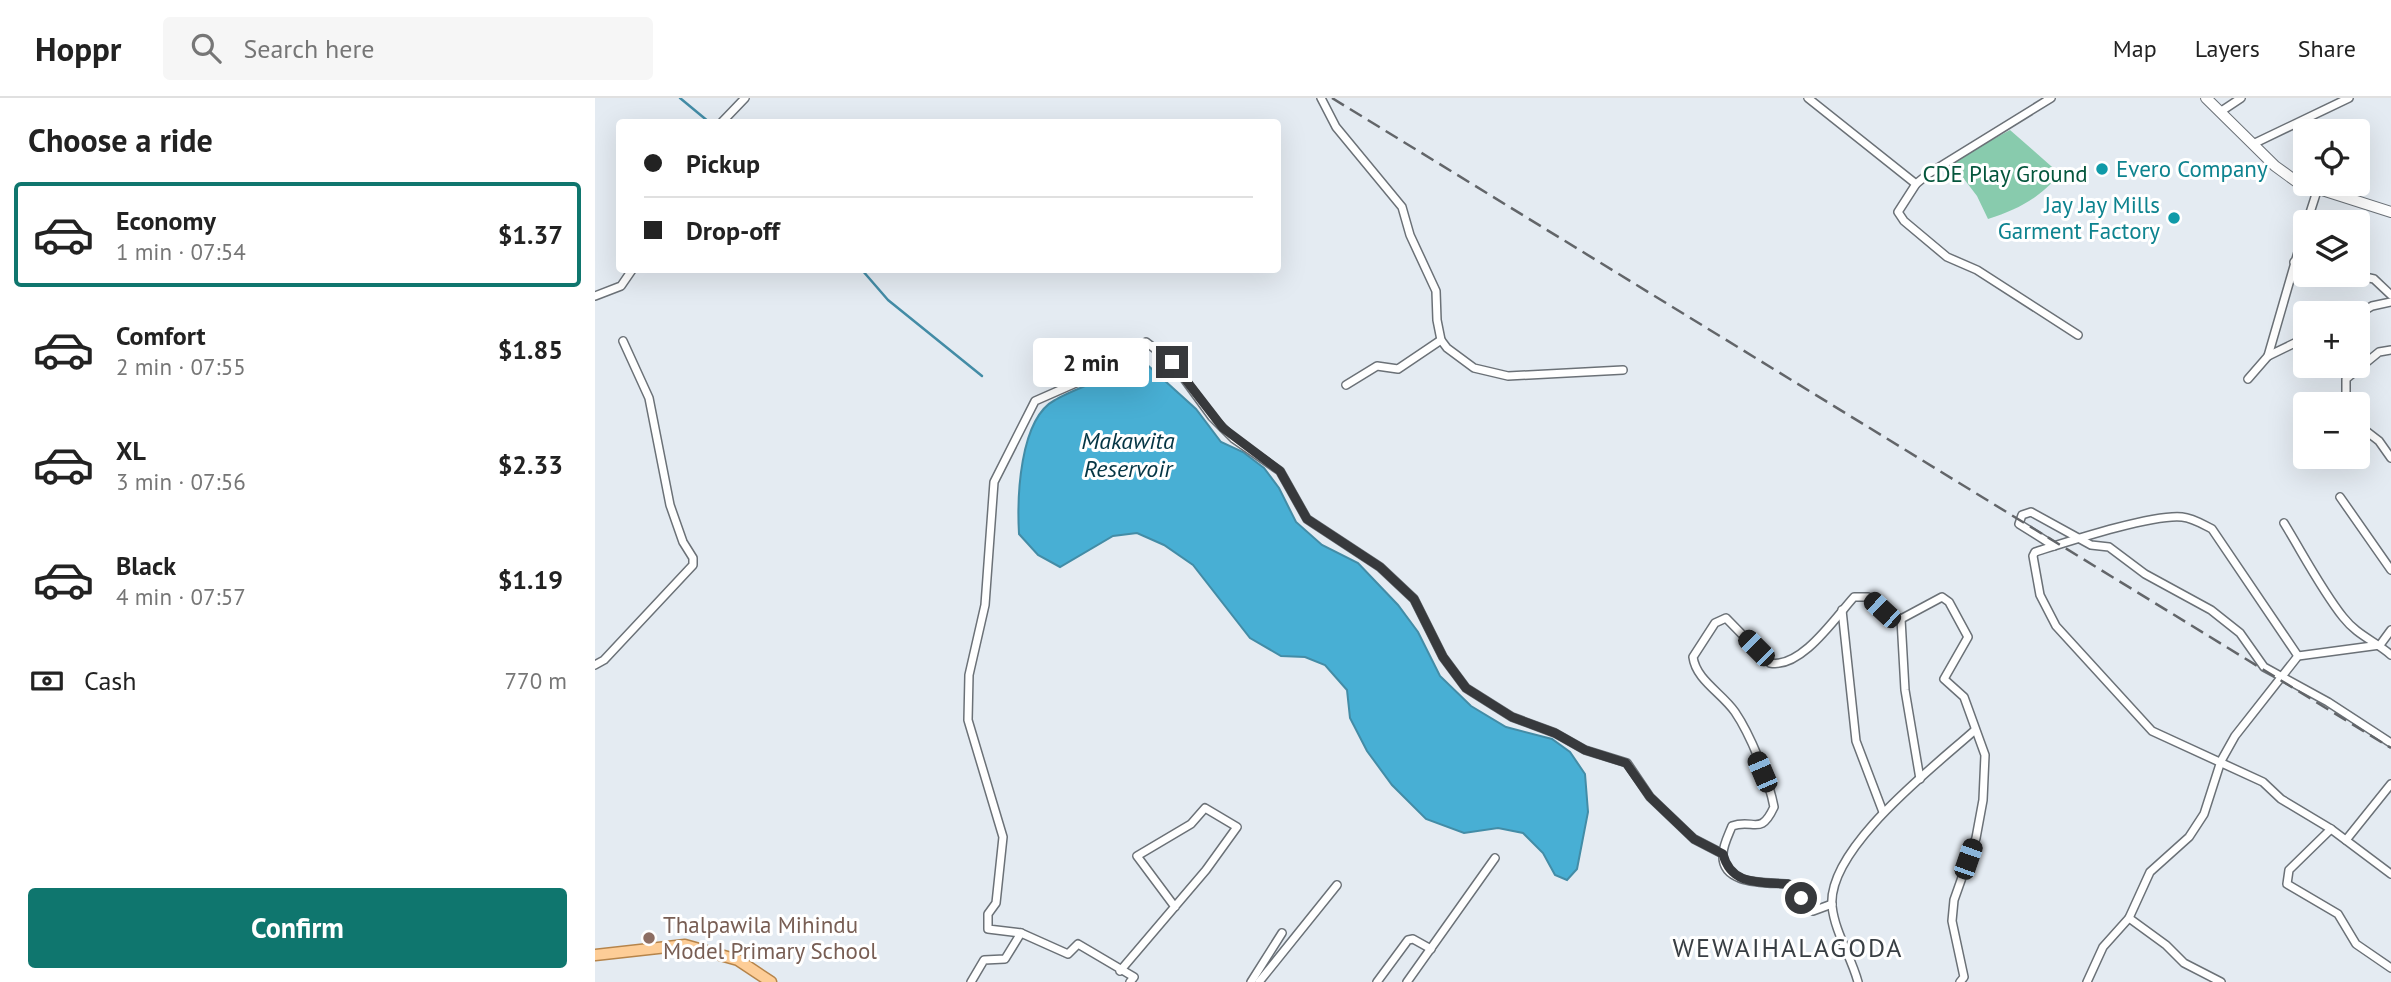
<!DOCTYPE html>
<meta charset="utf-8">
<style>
body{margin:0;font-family:"PT Sans",sans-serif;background:#f6f6f6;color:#222;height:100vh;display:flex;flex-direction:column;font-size:26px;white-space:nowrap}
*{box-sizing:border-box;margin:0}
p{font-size:23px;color:#767676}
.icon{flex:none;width:38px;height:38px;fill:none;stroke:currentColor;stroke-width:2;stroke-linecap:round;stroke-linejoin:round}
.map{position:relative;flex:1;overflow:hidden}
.sheet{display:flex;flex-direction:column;background:#fff;width:595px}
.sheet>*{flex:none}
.hud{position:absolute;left:21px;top:21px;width:665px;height:154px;border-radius:7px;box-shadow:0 7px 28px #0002;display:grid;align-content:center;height:154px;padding:0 28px;background:#fff}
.tools{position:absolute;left:1698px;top:21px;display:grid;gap:14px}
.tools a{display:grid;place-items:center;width:77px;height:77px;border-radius:7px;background:#fff;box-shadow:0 7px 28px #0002;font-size:35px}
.end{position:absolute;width:32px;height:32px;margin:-16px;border:9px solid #37393c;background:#fff;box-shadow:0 0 0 4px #fff}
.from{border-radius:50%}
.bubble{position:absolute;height:49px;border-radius:7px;background:#fff;box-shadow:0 7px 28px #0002;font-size:23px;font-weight:800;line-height:49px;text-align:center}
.car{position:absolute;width:21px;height:42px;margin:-21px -10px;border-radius:9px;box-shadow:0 0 5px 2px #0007;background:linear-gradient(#222 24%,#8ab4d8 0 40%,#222 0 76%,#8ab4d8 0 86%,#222 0)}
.hud b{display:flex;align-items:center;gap:24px;height:66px;font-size:26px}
.hud b+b{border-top:2px solid #e0e0e0}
.hud i{width:18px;height:18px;background:#222}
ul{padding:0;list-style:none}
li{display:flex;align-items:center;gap:21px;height:105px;margin:0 14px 10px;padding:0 14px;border:4px solid transparent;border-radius:7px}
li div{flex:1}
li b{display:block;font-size:26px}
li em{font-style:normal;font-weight:800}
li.active{border-color:#0f766e}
li>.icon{width:63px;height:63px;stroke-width:1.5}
h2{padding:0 28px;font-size:32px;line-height:84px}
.pay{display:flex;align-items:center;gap:18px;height:77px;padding:0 28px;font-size:26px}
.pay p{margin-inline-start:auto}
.cta{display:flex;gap:14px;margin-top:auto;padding:14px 28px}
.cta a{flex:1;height:80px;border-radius:7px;background:#0f766e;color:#fff;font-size:28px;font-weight:800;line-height:80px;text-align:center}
header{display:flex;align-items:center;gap:42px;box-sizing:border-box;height:98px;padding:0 35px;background:#fff;border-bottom:2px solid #e0e0e0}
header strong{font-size:33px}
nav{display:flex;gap:38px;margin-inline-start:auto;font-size:24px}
.search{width:490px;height:63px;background:#f6f6f6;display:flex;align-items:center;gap:18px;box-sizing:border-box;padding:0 24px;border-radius:7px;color:#767676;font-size:26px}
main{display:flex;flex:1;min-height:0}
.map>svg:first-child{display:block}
.green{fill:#88cbad}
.water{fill:#48afd4;stroke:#438ca6;stroke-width:2}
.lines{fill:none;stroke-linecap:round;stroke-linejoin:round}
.stream{stroke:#438ca6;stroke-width:2.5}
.minor-casing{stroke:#6b7177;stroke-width:10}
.secondary-casing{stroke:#6b7177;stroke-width:12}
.primary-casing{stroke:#b6844a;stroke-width:13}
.minor{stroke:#fff;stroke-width:7}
.secondary{stroke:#fff;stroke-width:10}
.primary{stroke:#fdcd97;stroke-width:10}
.rail{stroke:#626569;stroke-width:2.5;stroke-dasharray:14 7;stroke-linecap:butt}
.route{stroke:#37393c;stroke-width:9}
.culture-dot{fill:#0f9aa8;stroke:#fff;stroke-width:2.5}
.education-dot{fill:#8d6e63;stroke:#fff;stroke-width:2.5}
.labels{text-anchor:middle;stroke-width:6;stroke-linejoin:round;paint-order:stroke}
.culture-label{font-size:23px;fill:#0d838f;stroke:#fff;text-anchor:start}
.park-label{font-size:23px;fill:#04563c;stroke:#fff}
.education-label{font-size:23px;fill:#785e54;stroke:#fff;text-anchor:start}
.water-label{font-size:24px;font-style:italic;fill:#043544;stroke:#fff}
.quarter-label{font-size:26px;letter-spacing:2px;fill:#393f44;stroke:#fff}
</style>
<header>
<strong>Hoppr</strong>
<div class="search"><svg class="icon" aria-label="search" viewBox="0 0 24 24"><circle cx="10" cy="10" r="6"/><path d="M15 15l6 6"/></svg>Search here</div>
<nav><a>Map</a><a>Layers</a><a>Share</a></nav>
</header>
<main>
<section class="sheet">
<h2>Choose a ride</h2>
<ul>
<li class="active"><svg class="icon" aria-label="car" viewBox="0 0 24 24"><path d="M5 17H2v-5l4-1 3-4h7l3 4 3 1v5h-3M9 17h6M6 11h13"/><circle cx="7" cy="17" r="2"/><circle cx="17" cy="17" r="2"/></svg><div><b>Economy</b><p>1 min · 07:54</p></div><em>$1.37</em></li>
<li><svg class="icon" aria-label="car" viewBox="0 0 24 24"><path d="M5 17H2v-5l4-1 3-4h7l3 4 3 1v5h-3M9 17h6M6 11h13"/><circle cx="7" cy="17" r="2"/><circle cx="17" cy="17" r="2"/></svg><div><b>Comfort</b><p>2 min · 07:55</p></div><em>$1.85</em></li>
<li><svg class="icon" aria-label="car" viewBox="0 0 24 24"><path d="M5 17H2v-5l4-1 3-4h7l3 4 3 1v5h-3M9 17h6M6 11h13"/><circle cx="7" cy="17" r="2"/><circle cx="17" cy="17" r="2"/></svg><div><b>XL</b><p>3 min · 07:56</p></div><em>$2.33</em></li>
<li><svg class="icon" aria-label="car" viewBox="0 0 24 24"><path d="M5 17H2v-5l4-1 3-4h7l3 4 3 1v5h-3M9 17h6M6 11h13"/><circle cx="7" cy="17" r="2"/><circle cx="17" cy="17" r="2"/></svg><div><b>Black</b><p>4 min · 07:57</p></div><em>$1.19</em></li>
</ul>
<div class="pay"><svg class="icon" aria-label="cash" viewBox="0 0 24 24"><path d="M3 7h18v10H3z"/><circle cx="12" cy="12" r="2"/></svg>Cash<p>770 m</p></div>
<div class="cta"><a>Confirm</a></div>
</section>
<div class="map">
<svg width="1796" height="884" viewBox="0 0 1796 884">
<rect width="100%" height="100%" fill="#e4ebf2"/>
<path class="green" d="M1415 32 1465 76C1443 101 1424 111 1393 121L1382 98 1356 64Z"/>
<path class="water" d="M548 263 601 311 626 344 648 354 669 370 684 390 701 424 727 447 763 465 803 507 823 534 845 578 876 608 911 629 957 641 975 654 990 676 993 714 982 771 972 782 960 777 948 755 928 735 903 730 869 735 831 721 797 687 772 653 755 620 752 592 730 567 710 559 686 558 655 540 598 467 569 447 542 435 518 438 465 469 443 457 424 436C422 401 424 321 460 302 488 286 520 279 548 263Z"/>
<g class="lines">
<g class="stream">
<polyline points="85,0 114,24"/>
<polyline points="267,172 293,202 387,278"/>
</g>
<defs>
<g id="minor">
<polyline points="726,0 741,29 807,109 815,137 841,193 842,222 846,242 852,250 879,270 913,278 1028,272"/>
<polyline points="1213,0 1321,86"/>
<polyline points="1456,0 1333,76 1321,86 1303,114 1309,123 1352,159 1382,172 1483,237"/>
<polyline points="1625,14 1646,0"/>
<polyline points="127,24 150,0"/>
<polyline points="1658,46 1754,0"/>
<polyline points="1712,124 1722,93"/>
<polyline points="1699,164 1710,169"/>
<polyline points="1726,177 1732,179 1748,177"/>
<polyline points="1761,177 1779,181 1796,197"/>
<polyline points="0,198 26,188 37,172"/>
<polyline points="1762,217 1777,208 1796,204"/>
<polyline points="1673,258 1710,130"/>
<polyline points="1653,281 1673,258 1710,240"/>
<polyline points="751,287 782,268 803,271 846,242"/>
<polyline points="1751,306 1751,281 1784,254 1796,252"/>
<polyline points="1762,326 1784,343 1796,360"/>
<polyline points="1745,399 1796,472"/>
<path d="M1689 425C1708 456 1726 491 1748 519 1762 537 1780 543 1796 557"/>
<polyline points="1459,448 1424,426 1427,417 1436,414 1496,447 1514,449 1550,476 1616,512 1645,535 1669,569 1733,604 1796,645"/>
<polyline points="1247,512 1261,643 1288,714"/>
<polyline points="1306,521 1310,592 1325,681"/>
<path d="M1703 558 1617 431C1607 426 1598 420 1587 419 1557 416 1472 444 1440 454L1438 458 1445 497 1461 528 1557 633 1668 684 1686 701 1736 731 1796 776"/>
<polyline points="0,567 9,562 98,467 98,460 88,444 75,407 54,300 28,243"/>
<polyline points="1736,731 1694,772 1692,786 1743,816 1761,846 1796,870"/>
<polyline points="1751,742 1796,686"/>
<path d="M1237 806 1218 813 1193 786C1172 784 1126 788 1128 756 1128 747 1134 736 1137 728 1159 720 1165 739 1179 709 1174 682 1155 636 1140 614 1127 595 1101 582 1098 559L1120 525 1131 520 1175 565C1206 571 1240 520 1259 499H1273L1287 512 1306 521 1347 499 1354 504 1373 539 1349 581 1369 599 1390 657 1388 702 1381 740 1359 802 1357 823 1369 879 1365 884"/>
<polyline points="1534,820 1571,847 1589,865 1626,884"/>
<polyline points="426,835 393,831 393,816 401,805 408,739 373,622 374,577 390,507 399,384 440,303 515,270 551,244 577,264 617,319 639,341 685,373 712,421 785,469 819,501 848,559 871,590 917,619 960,635 990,652 1032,665 1055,699 1099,741 1128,756"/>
<polyline points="525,873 611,772 642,729 610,710 596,726 542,758 580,809"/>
<polyline points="376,884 389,862 410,861 426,835 473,856 483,846 539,879 535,884"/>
<polyline points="656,884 687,835"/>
<polyline points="664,884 742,787"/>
<polyline points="782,884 813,842 818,841 836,851"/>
<polyline points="812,884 900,760"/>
<path d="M1263 884C1256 858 1240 835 1237 808 1232 750 1340 668 1380 632"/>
<polyline points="1492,884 1508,849 1534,820 1555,774 1594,739 1609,716 1626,663 1640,638 1703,558 1785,547 1796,532"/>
</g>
<polyline id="secondary" points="1611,0 1680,68 1702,84 1796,114"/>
<polyline id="primary" points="0,857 90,847 143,862 176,884"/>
</defs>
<use href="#minor" class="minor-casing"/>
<use href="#secondary" class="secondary-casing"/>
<use href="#primary" class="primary-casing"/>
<use href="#minor" class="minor"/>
<use href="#secondary" class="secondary"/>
<use href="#primary" class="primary"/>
<polyline class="rail" points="737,0 1796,650"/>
</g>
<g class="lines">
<path class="route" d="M577 264 628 330 685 373 712 421 785 469 819 501 848 559 871 590 917 619 960 635 990 652 1031 665 1055 699 1099 741 1128 756C1136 788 1165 784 1193 786L1206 800"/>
</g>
<g class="culture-dot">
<circle cx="1507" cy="71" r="7"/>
<circle cx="1579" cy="120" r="7"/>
</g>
<circle class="education-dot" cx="54" cy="840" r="7"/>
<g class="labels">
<g class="culture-label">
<text x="1521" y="79">Evero Company</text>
<text x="1565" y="115" text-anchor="end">Jay Jay Mills<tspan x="1565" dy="26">Garment Factory</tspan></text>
</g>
<g class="park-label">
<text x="1410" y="84">CDE Play Ground</text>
</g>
<g class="education-label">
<text x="68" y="835">Thalpawila Mihindu<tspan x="68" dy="26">Model Primary School</tspan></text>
</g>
<g class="water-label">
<text x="533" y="351">Makawita<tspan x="533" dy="28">Reservoir</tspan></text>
</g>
<g class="quarter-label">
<text x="1193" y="859">WEWAIHALAGODA</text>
</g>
</g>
</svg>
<div class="tools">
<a><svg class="icon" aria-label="locate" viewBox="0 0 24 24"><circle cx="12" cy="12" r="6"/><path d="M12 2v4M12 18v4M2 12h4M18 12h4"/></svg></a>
<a><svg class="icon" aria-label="layers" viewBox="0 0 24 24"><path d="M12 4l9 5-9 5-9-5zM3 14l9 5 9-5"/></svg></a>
<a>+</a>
<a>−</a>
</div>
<i class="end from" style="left:1206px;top:800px"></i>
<i class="end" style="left:577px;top:264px"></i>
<div class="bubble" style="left:438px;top:240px;width:116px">2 min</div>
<i class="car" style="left:1287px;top:512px;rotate:313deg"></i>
<i class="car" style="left:1161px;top:550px;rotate:315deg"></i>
<i class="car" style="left:1167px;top:674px;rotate:337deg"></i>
<i class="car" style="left:1373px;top:761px;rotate:19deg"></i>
<div class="hud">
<b><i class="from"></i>Pickup</b>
<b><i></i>Drop-off</b>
</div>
</div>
</main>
